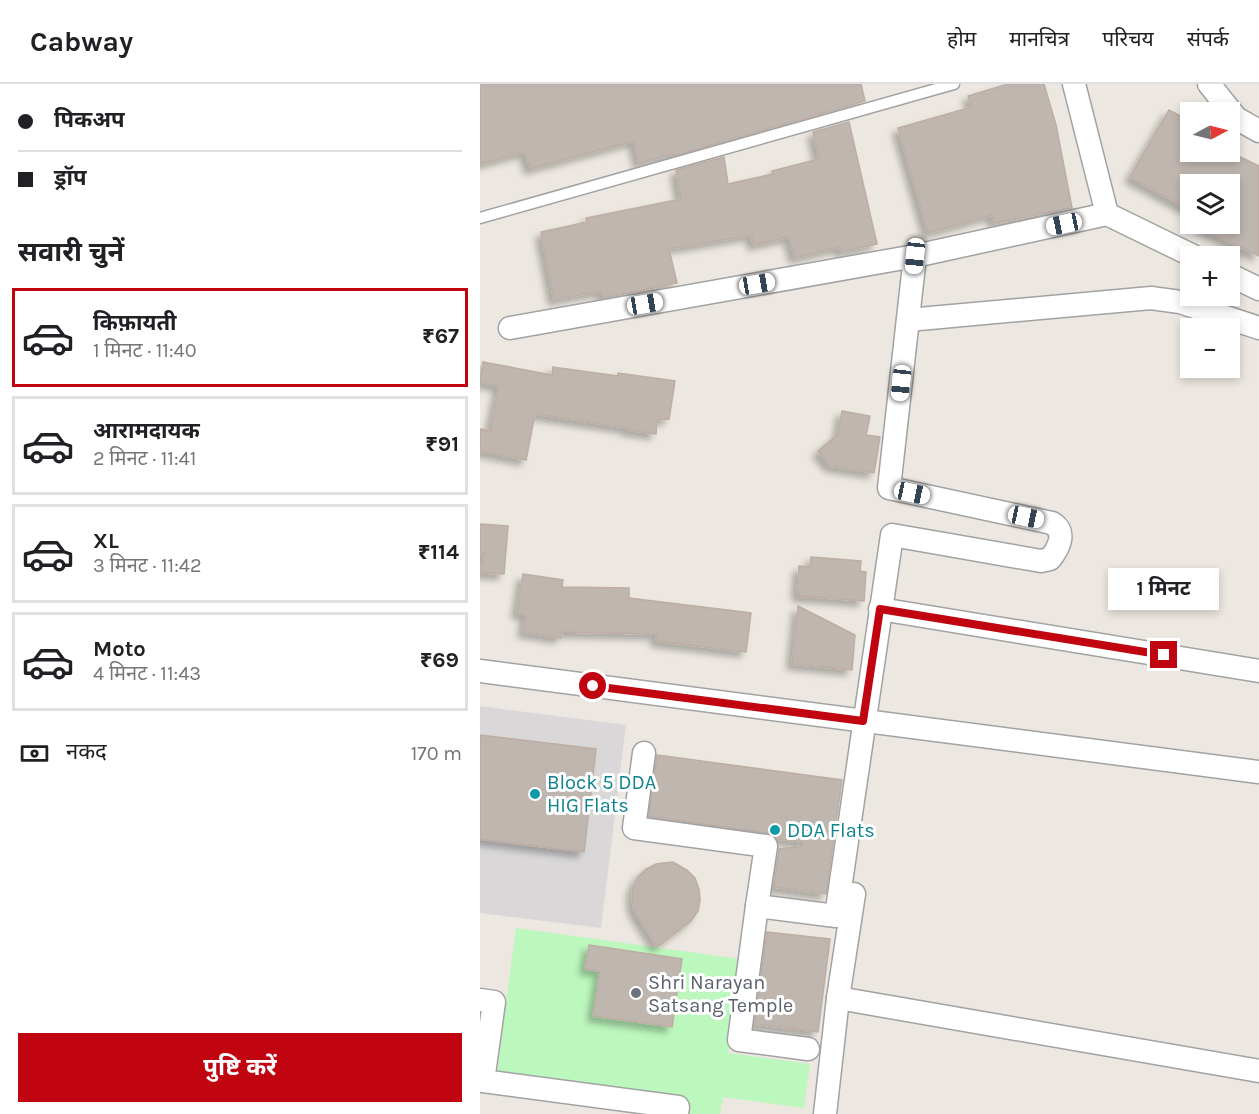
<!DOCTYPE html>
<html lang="hi">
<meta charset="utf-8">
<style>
body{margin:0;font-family:Karla,"Noto Sans Devanagari",sans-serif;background:#f2f2f2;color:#202124;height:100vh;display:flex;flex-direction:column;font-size:22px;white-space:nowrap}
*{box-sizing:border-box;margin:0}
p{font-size:20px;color:#757577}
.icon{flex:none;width:33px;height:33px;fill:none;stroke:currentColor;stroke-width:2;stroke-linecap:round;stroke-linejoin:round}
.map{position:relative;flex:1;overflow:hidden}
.details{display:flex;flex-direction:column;background:#fff;width:480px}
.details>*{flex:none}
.banner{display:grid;align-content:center;height:132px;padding:0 18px;background:#fff}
.needle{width:39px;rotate:83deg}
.tools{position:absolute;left:700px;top:18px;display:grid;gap:12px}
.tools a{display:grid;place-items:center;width:60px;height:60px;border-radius:0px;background:#fff;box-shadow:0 3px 9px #0003;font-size:30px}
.end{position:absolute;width:27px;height:27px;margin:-14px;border:8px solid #c00511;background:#fff;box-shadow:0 0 0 3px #fff}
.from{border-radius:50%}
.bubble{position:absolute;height:42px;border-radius:0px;background:#fff;box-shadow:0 3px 9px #0003;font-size:20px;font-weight:700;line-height:42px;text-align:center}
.car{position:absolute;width:18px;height:36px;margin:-18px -9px;border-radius:8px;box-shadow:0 0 4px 2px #0007;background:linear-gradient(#fff 24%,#345 0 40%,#fff 0 76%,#345 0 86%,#fff 0)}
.banner b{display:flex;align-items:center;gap:21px;height:57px;font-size:22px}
.banner b+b{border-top:2px solid #e0e0e0}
.banner i{width:15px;height:15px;background:#202124}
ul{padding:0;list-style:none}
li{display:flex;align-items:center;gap:18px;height:99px;margin:0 12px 9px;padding:0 6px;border:3px solid #e0e0e0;border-radius:0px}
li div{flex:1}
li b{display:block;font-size:22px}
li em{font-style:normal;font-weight:700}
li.active{border-color:#c00511}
li>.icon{width:54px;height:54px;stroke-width:1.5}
h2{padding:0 18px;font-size:27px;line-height:72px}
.pay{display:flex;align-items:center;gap:15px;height:66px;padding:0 18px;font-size:22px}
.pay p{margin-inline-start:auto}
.button{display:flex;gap:12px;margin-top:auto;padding:12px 18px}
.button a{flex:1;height:69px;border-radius:0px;background:#c00511;color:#fff;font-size:24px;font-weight:700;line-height:69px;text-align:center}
header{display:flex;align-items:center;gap:36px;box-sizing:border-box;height:84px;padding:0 30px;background:#fff;border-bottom:2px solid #e0e0e0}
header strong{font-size:28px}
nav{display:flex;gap:33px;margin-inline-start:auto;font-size:21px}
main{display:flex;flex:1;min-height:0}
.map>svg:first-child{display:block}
.residential{fill:#d9d7d8}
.park{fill:#bcf7bd}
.building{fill:#c0b6b0;stroke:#bdada3;stroke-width:1.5;filter:url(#shadow)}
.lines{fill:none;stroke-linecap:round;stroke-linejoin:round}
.lane-casing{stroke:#a2a2a2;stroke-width:13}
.street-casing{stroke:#a2a2a2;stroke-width:25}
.lane{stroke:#fff;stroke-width:10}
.street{stroke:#fff;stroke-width:22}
.route{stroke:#c00511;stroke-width:8}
.culture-dot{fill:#0f9aa8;stroke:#fff;stroke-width:2}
.worship-dot{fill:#6b7280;stroke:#fff;stroke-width:2}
.labels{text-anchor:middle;stroke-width:6;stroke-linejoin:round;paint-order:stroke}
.culture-label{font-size:20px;fill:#0d838f;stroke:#fff;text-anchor:start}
.worship-label{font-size:20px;fill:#5b616d;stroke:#fff;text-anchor:start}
</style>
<header>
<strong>Cabway</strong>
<nav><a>होम</a><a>मानचित्र</a><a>परिचय</a><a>संपर्क</a></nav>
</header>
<main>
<section class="details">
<div class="banner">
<b><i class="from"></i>पिकअप</b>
<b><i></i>ड्रॉप</b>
</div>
<h2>सवारी चुनें</h2>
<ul>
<li class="active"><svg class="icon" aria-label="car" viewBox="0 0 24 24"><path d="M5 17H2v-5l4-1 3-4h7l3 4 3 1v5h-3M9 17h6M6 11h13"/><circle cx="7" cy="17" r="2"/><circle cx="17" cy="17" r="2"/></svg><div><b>किफ़ायती</b><p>1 मिनट · 11:40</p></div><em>₹67</em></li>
<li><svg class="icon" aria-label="car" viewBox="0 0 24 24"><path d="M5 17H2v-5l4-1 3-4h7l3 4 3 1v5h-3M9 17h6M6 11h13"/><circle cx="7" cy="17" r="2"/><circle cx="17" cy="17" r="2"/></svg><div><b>आरामदायक</b><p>2 मिनट · 11:41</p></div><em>₹91</em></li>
<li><svg class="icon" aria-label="car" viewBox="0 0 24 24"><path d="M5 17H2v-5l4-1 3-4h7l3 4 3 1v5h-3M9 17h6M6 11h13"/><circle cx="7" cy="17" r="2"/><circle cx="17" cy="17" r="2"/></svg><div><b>XL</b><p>3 मिनट · 11:42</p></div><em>₹114</em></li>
<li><svg class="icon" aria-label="car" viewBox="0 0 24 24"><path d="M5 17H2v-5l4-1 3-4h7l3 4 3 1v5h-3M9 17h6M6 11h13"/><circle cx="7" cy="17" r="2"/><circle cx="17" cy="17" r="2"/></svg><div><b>Moto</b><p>4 मिनट · 11:43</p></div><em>₹69</em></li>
</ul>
<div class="pay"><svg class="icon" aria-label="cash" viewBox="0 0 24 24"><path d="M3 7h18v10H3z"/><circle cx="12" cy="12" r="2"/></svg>नकद<p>170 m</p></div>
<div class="button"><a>पुष्टि करें</a></div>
</section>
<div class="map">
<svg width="779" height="1030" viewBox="0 0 779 1030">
<defs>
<filter id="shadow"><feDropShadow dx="-5.5" dy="5.5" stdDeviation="3" flood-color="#0004"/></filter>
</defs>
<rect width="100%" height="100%" fill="#ece7e0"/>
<polygon class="residential" points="0,622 146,641 121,844 0,829 0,755 104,767 116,666 0,651"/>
<polygon class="park" points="36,844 260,875 248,969 330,980 324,1024 243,1013 240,1030 204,1030 205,1013 17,988"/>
<g class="building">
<polygon points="0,0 381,0 385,17 193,72 193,70 159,79 154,57 50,85 45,68 0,80"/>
<polygon points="528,0 564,0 576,41 592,124 514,139 512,131 448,149 418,44 492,23 488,12"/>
<polygon points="689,26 711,38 711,68 750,68 750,61 755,64 752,69 779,82 779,172 720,144 722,140 750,140 750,100 711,100 711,127 650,93"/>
<polygon points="369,38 397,160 361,168 360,163 315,174 309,153 273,161 272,151 189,165 197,199 123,214 122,207 74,216 61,148 107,138 106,134 201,115 196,86 244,73 248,100 293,90 292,87 339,75 333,48"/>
<polygon points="3,278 72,291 73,283 138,292 138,289 195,297 189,335 177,336 176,350 148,346 148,344 55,330 46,376 0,367 0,345 10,347 19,302 0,298"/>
<polygon points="362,327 390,332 386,351 400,353 394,389 350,382 338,367 358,350"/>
<polygon points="0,440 28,442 24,490 2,489 4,469 0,471"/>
<polygon points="331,473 381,477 380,487 386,488 384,517 319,512 319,509 317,509 319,482 330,483"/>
<polygon points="43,490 83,496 82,503 149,504 149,514 271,529 266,568 176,557 177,550 82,548 81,554 43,548 46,531 37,529"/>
<polygon points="318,522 375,551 372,586 312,580"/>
<polygon points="0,651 116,665 104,768 0,755"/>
<polygon points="177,671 362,696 346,810 294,803 299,765 322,762 322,758 297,755 288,749 169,732"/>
<polygon points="193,778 207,786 215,794 219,805 220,816 218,827 211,837 177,863 154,826 152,815 153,803 158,793 166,785 176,780"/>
<polygon points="287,848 350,855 338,948 275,940"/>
<polygon points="109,861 202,875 192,943 113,932 120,887 105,885"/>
</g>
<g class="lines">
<defs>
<polyline id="lane" points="0,134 474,0"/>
<g id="street">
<polyline points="594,0 627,130"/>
<polyline points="729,0 756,34 779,47"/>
<polyline points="750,191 779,205"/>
<polyline points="428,236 671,214 700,218 779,244"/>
<polyline points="30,244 435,172 627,130 713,172"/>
<polyline points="400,525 779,587"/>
<polyline points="0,587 779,688"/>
<polyline points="164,669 154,744 286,762 277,822"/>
<polyline points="358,914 779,987"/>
<polyline points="0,916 14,918 3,997 198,1023 197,1030"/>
<path d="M328 965 259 956 277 822 356 832 412 451 561 477 570 475C579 464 587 448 572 439L409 404 435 172"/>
<polyline points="345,1030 358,914 374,810"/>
</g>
</defs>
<use href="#lane" class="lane-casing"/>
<use href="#street" class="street-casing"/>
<use href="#lane" class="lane"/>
<use href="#street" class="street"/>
</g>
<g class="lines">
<polyline class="route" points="113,602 383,637 400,525 684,571"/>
</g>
<g class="culture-dot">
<circle cx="55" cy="710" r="6"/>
<circle cx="295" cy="746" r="6"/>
</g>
<circle class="worship-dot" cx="156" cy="909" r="6"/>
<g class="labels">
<g class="culture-label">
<text x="67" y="705">Block 5 DDA<tspan x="67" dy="23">HIG Flats</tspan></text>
<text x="307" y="753">DDA Flats</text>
</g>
<g class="worship-label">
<text x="168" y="905">Shri Narayan<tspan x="168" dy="23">Satsang Temple</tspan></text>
</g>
</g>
</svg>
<div class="tools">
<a><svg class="needle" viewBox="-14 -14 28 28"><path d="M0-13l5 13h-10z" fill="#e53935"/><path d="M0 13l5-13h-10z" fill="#757577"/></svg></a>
<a><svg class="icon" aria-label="layers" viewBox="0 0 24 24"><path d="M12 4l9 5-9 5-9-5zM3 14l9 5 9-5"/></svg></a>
<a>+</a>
<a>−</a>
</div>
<i class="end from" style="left:113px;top:602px"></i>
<i class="end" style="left:684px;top:571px"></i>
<div class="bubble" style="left:628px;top:484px;width:111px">1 मिनट</div>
<i class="car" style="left:584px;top:140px;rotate:258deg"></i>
<i class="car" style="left:435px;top:172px;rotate:186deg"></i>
<i class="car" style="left:277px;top:200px;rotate:80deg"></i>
<i class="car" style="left:165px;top:220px;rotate:80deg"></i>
<i class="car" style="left:421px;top:299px;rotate:186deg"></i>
<i class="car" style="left:432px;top:409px;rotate:102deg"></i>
<i class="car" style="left:546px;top:433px;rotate:102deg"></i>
</div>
</main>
